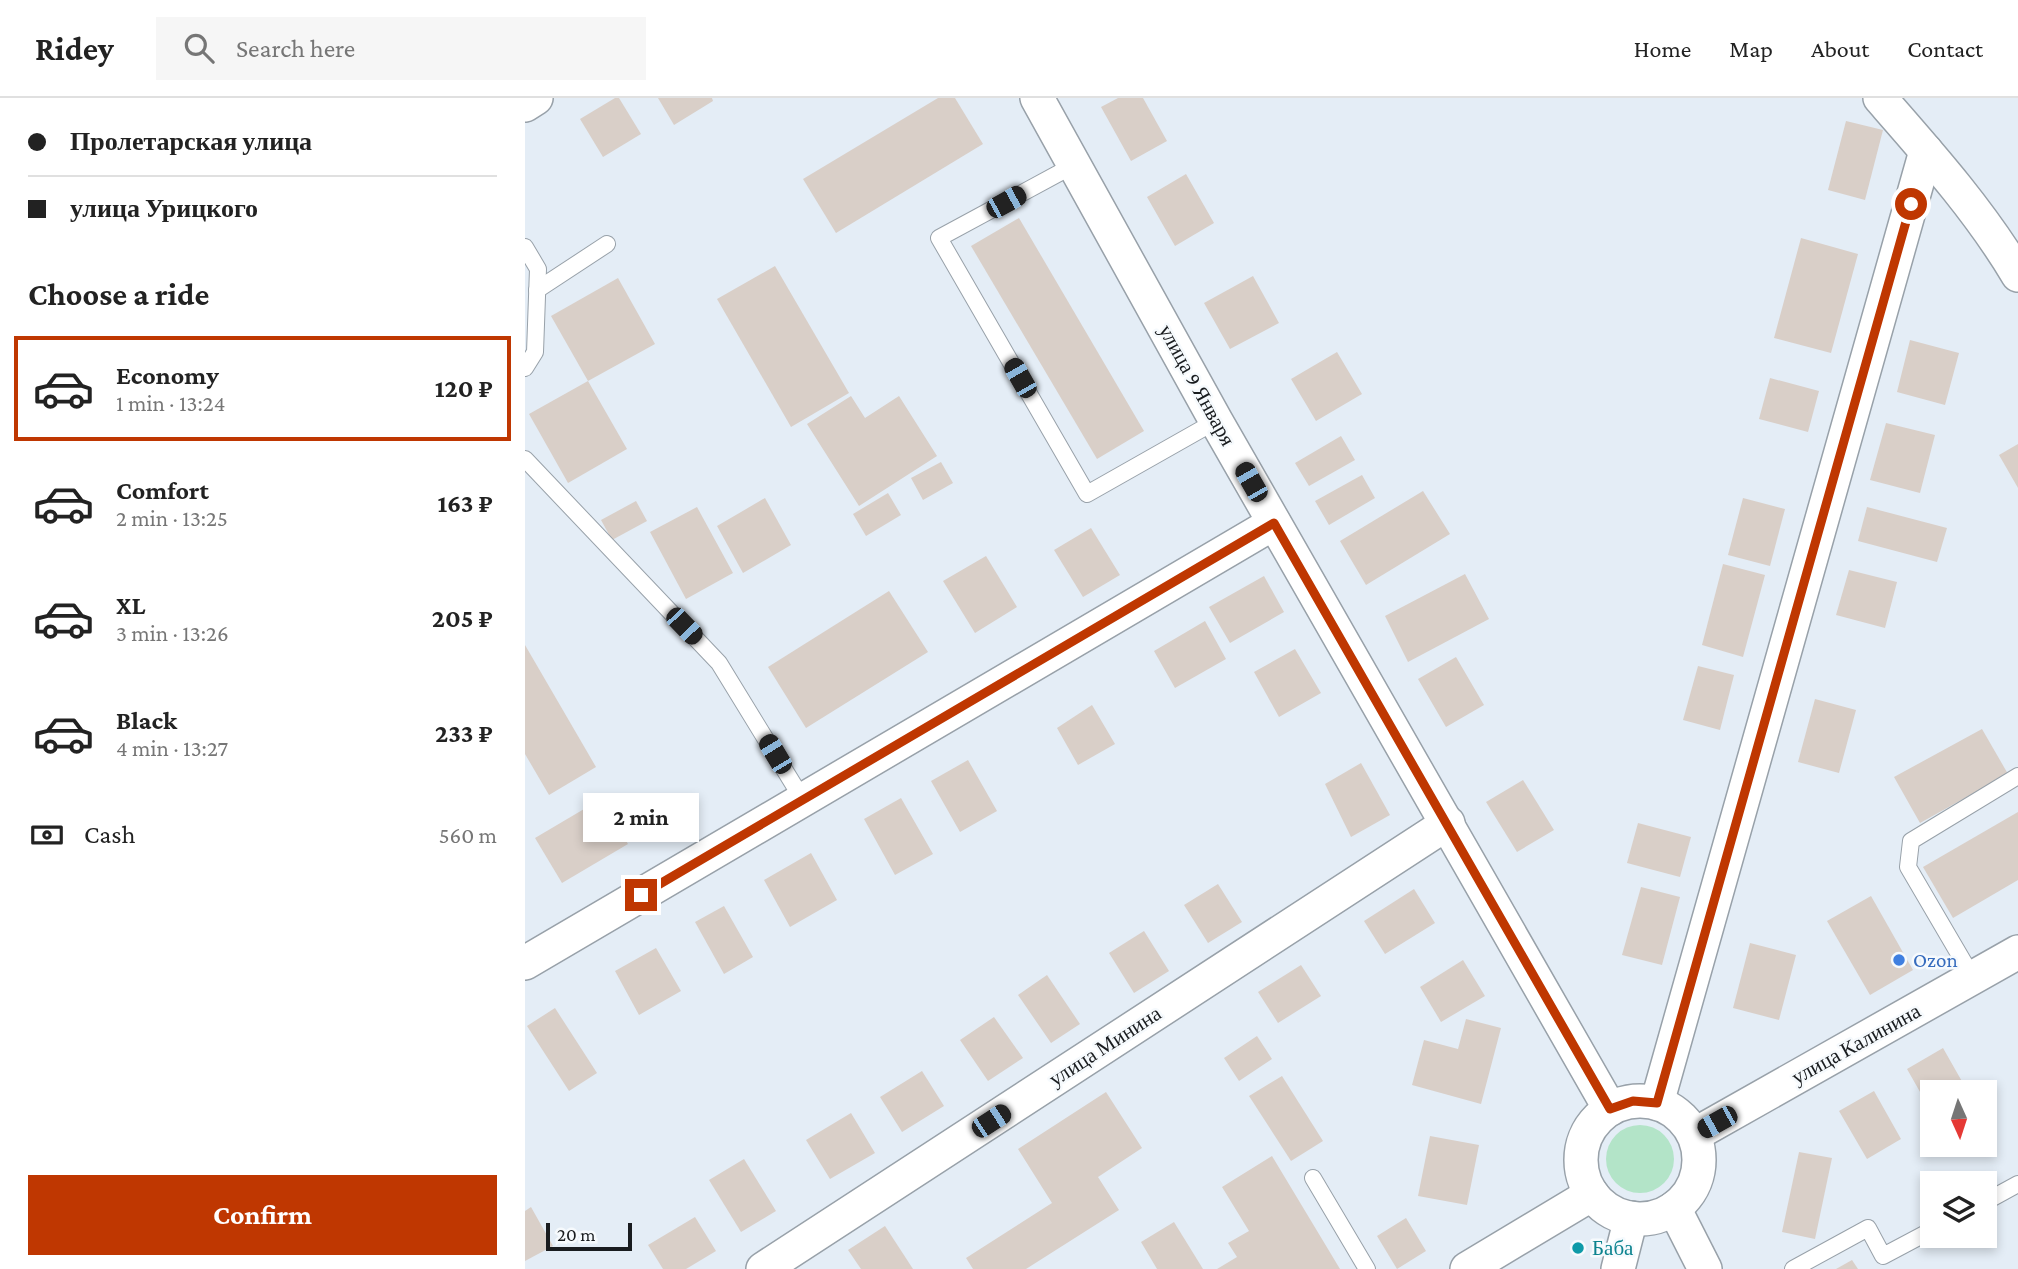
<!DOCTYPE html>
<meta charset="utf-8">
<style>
body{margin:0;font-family:"Crimson Pro",serif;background:#f6f6f6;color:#222;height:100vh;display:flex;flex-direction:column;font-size:26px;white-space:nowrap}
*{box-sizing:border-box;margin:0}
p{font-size:23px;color:#767676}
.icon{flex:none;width:38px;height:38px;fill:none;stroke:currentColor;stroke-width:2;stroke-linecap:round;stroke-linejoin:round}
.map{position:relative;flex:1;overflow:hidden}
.side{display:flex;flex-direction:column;background:#fff;width:525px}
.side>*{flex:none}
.hud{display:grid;align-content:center;height:154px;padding:0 28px;background:#fff}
.needle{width:46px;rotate:177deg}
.controls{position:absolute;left:1395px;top:982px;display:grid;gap:14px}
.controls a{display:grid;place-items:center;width:77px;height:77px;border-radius:0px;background:#fff;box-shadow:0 4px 10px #0003;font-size:35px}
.scale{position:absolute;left:21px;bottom:18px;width:86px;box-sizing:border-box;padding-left:7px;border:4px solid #191c1f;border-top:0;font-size:19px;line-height:24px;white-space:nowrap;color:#191c1f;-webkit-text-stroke:5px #f6fafd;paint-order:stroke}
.end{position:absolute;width:32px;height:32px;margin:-16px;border:9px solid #bf3701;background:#fff;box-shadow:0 0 0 4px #fff}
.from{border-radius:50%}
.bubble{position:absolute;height:49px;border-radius:0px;background:#fff;box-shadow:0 4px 10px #0003;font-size:23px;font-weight:700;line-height:49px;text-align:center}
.car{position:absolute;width:21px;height:42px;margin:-21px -10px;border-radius:9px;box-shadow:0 0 5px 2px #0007;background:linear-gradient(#222 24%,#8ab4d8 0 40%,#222 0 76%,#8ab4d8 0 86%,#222 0)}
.hud b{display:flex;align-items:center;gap:24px;height:66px;font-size:26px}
.hud b+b{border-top:2px solid #e0e0e0}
.hud i{width:18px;height:18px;background:#222}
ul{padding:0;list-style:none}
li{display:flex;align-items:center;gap:21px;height:105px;margin:0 14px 10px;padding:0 14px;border:4px solid transparent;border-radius:0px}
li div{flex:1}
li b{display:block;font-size:26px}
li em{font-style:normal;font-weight:700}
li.selected{border-color:#bf3701}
li>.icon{width:63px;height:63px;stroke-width:1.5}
h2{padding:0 28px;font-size:32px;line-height:84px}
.pay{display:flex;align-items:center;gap:18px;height:77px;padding:0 28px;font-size:26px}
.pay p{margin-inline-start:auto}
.button{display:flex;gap:14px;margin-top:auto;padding:14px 28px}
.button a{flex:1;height:80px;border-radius:0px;background:#bf3701;color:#fff;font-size:28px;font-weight:700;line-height:80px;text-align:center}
header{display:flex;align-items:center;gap:42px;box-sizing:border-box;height:98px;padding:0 35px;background:#fff;border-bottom:2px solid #e0e0e0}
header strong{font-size:33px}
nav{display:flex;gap:38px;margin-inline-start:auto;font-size:24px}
.search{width:490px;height:63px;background:#f6f6f6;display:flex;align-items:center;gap:18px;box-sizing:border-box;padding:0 24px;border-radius:0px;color:#767676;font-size:26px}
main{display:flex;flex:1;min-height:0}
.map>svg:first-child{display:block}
.green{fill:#b3e4c8}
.building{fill:#d9cfc8}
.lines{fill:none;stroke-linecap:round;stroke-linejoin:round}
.service-casing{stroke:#98a1a9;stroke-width:18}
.minor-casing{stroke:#98a1a9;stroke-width:36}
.service{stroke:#fff;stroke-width:16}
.minor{stroke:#fff;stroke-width:33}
.route{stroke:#bf3701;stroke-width:9}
.shop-dot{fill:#3f7fe0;stroke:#f6fafd;stroke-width:2.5}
.culture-dot{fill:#0f9aa8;stroke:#f6fafd;stroke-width:2.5}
.labels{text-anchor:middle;stroke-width:5;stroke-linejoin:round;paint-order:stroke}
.street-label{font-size:21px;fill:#191c1f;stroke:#f6fafd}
.shop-label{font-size:21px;fill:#366cbe;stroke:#f6fafd;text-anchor:start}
.culture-label{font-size:21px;fill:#0d838f;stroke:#f6fafd;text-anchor:start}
</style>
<header>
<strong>Ridey</strong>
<div class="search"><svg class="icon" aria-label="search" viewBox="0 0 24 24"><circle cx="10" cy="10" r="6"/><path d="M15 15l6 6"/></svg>Search here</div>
<nav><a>Home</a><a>Map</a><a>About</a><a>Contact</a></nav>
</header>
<main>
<section class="side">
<div class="hud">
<b><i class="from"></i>Пролетарская улица</b>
<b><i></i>улица Урицкого</b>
</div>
<h2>Choose a ride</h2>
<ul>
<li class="selected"><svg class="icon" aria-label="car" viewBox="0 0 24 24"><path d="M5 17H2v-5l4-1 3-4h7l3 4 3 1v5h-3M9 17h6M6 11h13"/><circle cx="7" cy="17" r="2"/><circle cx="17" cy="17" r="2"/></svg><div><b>Economy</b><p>1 min · 13:24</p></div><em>120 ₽</em></li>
<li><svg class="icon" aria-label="car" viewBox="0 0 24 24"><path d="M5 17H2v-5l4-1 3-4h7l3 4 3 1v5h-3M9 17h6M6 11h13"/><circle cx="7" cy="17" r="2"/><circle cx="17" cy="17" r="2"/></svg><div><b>Comfort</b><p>2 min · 13:25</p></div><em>163 ₽</em></li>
<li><svg class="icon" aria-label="car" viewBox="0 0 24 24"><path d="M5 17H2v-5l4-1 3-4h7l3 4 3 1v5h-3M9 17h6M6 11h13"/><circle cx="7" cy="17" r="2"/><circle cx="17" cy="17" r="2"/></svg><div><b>XL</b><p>3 min · 13:26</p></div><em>205 ₽</em></li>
<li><svg class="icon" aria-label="car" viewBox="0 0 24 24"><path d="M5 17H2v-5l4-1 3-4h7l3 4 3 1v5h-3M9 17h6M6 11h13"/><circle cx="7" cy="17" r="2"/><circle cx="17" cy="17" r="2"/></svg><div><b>Black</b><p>4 min · 13:27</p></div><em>233 ₽</em></li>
</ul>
<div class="pay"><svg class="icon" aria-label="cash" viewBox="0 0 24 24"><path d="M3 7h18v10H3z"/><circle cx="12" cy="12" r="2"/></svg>Cash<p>560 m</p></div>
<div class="button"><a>Confirm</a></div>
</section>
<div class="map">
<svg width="1493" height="1171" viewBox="0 0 1493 1171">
<rect width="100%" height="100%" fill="#e4edf6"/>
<circle class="green" cx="1115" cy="1061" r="34"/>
<g class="building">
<polygon points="90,0 94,0 116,36 78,59 55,21"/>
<polygon points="133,0 187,0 188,3 149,27"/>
<polygon points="413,0 430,0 458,46 311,135 278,81"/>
<polygon points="593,0 618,0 642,43 606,63 576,9"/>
<polygon points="1321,23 1358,32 1340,102 1303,92"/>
<polygon points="661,76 689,125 650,148 622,99"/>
<polygon points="494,120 619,333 572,361 446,148"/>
<polygon points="1276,140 1333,156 1306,255 1249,240"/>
<polygon points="250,168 324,295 266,329 192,201"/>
<polygon points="728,178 754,225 705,251 679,205"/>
<polygon points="93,180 130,246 63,283 26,218"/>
<polygon points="1385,242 1434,255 1420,307 1372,294"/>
<polygon points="812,254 837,296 791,323 766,281"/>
<polygon points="1245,280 1294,293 1283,334 1234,321"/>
<polygon points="63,283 102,351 43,385 4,316"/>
<polygon points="326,298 340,320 374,298 412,358 334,408 282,326"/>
<polygon points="1361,325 1410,337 1395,395 1345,382"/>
<polygon points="816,338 830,362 784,388 770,365"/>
<polygon points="1493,346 1493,390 1474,357"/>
<polygon points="416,364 428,385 398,402 386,380"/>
<polygon points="837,377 850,400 804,427 790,403"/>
<polygon points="898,393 925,436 841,487 815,443"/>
<polygon points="363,395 376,417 341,438 328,416"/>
<polygon points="240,400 266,447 218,475 192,428"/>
<polygon points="1218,400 1260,411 1245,468 1203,457"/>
<polygon points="111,403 122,423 87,442 76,422"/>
<polygon points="172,409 208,475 161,501 125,434"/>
<polygon points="1342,409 1422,430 1412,464 1333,443"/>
<polygon points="566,430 595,477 558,499 529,452"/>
<polygon points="461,458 492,509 450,535 418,483"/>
<polygon points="1198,466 1240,477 1218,559 1177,547"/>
<polygon points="1324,472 1372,484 1360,530 1311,517"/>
<polygon points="940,476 964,521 883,564 860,518"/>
<polygon points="739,478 759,514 705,545 684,509"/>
<polygon points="364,493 403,554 281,630 243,569"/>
<polygon points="680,523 701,561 650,590 629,553"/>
<polygon points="0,547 71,669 24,697 0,656"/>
<polygon points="770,551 796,595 754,619 729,574"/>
<polygon points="931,559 959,607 921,629 893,581"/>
<polygon points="1173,568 1209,577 1195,632 1158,622"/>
<polygon points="1290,601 1331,612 1314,675 1273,664"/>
<polygon points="567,607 590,646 553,667 532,630"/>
<polygon points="1457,631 1483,676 1395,725 1369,679"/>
<polygon points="443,662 472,713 435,734 406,683"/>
<polygon points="836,665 865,717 826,739 800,686"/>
<polygon points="998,682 1029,732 992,754 961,704"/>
<polygon points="376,700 408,756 370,777 339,721"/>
<polygon points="76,701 103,746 37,785 10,740"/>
<polygon points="1493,714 1493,782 1428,820 1398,769"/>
<polygon points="1113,725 1166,739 1155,779 1102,765"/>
<polygon points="286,755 312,802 265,829 239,782"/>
<polygon points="693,786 717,824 683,845 659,807"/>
<polygon points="1116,789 1155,799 1137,867 1097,857"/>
<polygon points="889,791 910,825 860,856 839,823"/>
<polygon points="1346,798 1388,872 1345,897 1302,823"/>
<polygon points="199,808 228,859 199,876 170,824"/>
<polygon points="619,833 644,873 609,895 584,855"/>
<polygon points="1225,845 1271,857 1254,922 1208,910"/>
<polygon points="131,850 156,893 114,917 90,873"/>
<polygon points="938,862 960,898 916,924 895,889"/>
<polygon points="776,867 796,898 753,925 733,894"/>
<polygon points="522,877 555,926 526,945 493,897"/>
<polygon points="30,910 72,975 44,993 2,928"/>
<polygon points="469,919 498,960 463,983 435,942"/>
<polygon points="941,921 976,930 956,1006 887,987 899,942 933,951"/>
<polygon points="732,938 747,961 714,983 699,960"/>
<polygon points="1418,950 1443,994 1407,994 1407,1015 1382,971"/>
<polygon points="397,973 419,1008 377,1034 355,999"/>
<polygon points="757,978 798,1043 766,1063 724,998"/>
<polygon points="1349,993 1376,1041 1342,1061 1314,1013"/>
<polygon points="581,994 617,1050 573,1079 594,1112 501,1171 448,1171 441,1160 527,1105 493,1051"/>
<polygon points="326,1015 350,1055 305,1081 281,1042"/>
<polygon points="905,1038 954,1047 942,1107 893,1098"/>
<polygon points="1274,1054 1307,1060 1290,1141 1257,1134"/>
<polygon points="747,1058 815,1171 692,1171 712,1159 703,1145 724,1133 697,1089"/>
<polygon points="219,1061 251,1113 216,1134 184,1082"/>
<polygon points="6,1109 28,1148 0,1163 0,1113"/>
<polygon points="170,1119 191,1153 161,1171 138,1171 123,1147"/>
<polygon points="881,1120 901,1153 872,1171 852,1138"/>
<polygon points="649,1124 678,1171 632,1171 616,1144"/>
<polygon points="360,1128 388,1171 336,1171 323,1152"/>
<polygon points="1327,1162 1333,1171 1311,1171"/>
</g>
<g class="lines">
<defs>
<g id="service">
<polyline points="549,67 414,140 562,396 691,323"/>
<polyline points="0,149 13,171 10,254 0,270"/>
<polyline points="12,192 82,146"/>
<polyline points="0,361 194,565 278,702"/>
<polyline points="1448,880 1383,769 1386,743 1493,678"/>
<polyline points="788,1080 842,1171"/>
<polyline points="1460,1104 1493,1086"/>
<polyline points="1268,1171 1343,1130 1358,1158 1407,1132"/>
</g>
<g id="minor">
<polyline points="512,0 691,323 1085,1011"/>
<path d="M1355 0C1404 56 1455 113 1493 177"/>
<polyline points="0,7 11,0"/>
<polyline points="0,865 749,425"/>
<circle cx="1115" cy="1062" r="59"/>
<polyline points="1132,1005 1401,53"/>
<polyline points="1169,1037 1493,854"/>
<polyline points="1149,1110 1180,1171"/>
<polyline points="238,1171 923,725"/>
<polyline points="942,1171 1067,1096"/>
<polyline points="1093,1171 1106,1120"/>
</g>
</defs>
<use href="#service" class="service-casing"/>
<use href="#minor" class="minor-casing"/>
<use href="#service" class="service"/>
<use href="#minor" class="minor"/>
</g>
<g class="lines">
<polyline class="route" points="116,797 749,425 1085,1011 1108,1003 1132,1005 1386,106"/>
</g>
<circle class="shop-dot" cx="1374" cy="862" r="7"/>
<circle class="culture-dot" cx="1053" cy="1150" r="7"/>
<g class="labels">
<g class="street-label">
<text transform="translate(672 287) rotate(61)" y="7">улица 9 Января</text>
<text transform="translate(1331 946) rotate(-29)" y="7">улица Калинина</text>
<text transform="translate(580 948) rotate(-33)" y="7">улица Минина</text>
</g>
<g class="shop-label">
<text x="1388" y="869">Ozon</text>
</g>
<g class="culture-label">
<text x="1067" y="1157">Баба</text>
</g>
</g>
</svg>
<div class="controls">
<a><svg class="needle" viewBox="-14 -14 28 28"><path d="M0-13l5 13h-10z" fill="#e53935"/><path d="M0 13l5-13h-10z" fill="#767676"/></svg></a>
<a><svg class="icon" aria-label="layers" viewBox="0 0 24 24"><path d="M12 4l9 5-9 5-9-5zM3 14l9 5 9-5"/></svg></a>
</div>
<div class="scale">20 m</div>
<i class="end from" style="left:1386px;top:106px"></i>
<i class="end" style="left:116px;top:797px"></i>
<div class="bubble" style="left:58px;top:695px;width:116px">2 min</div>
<i class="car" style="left:481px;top:104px;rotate:61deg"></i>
<i class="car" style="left:495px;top:280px;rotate:330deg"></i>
<i class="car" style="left:726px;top:384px;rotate:330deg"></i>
<i class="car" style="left:159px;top:528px;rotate:136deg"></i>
<i class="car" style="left:250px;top:656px;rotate:329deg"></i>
<i class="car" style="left:466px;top:1023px;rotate:57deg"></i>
<i class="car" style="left:1192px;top:1024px;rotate:241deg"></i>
</div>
</main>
